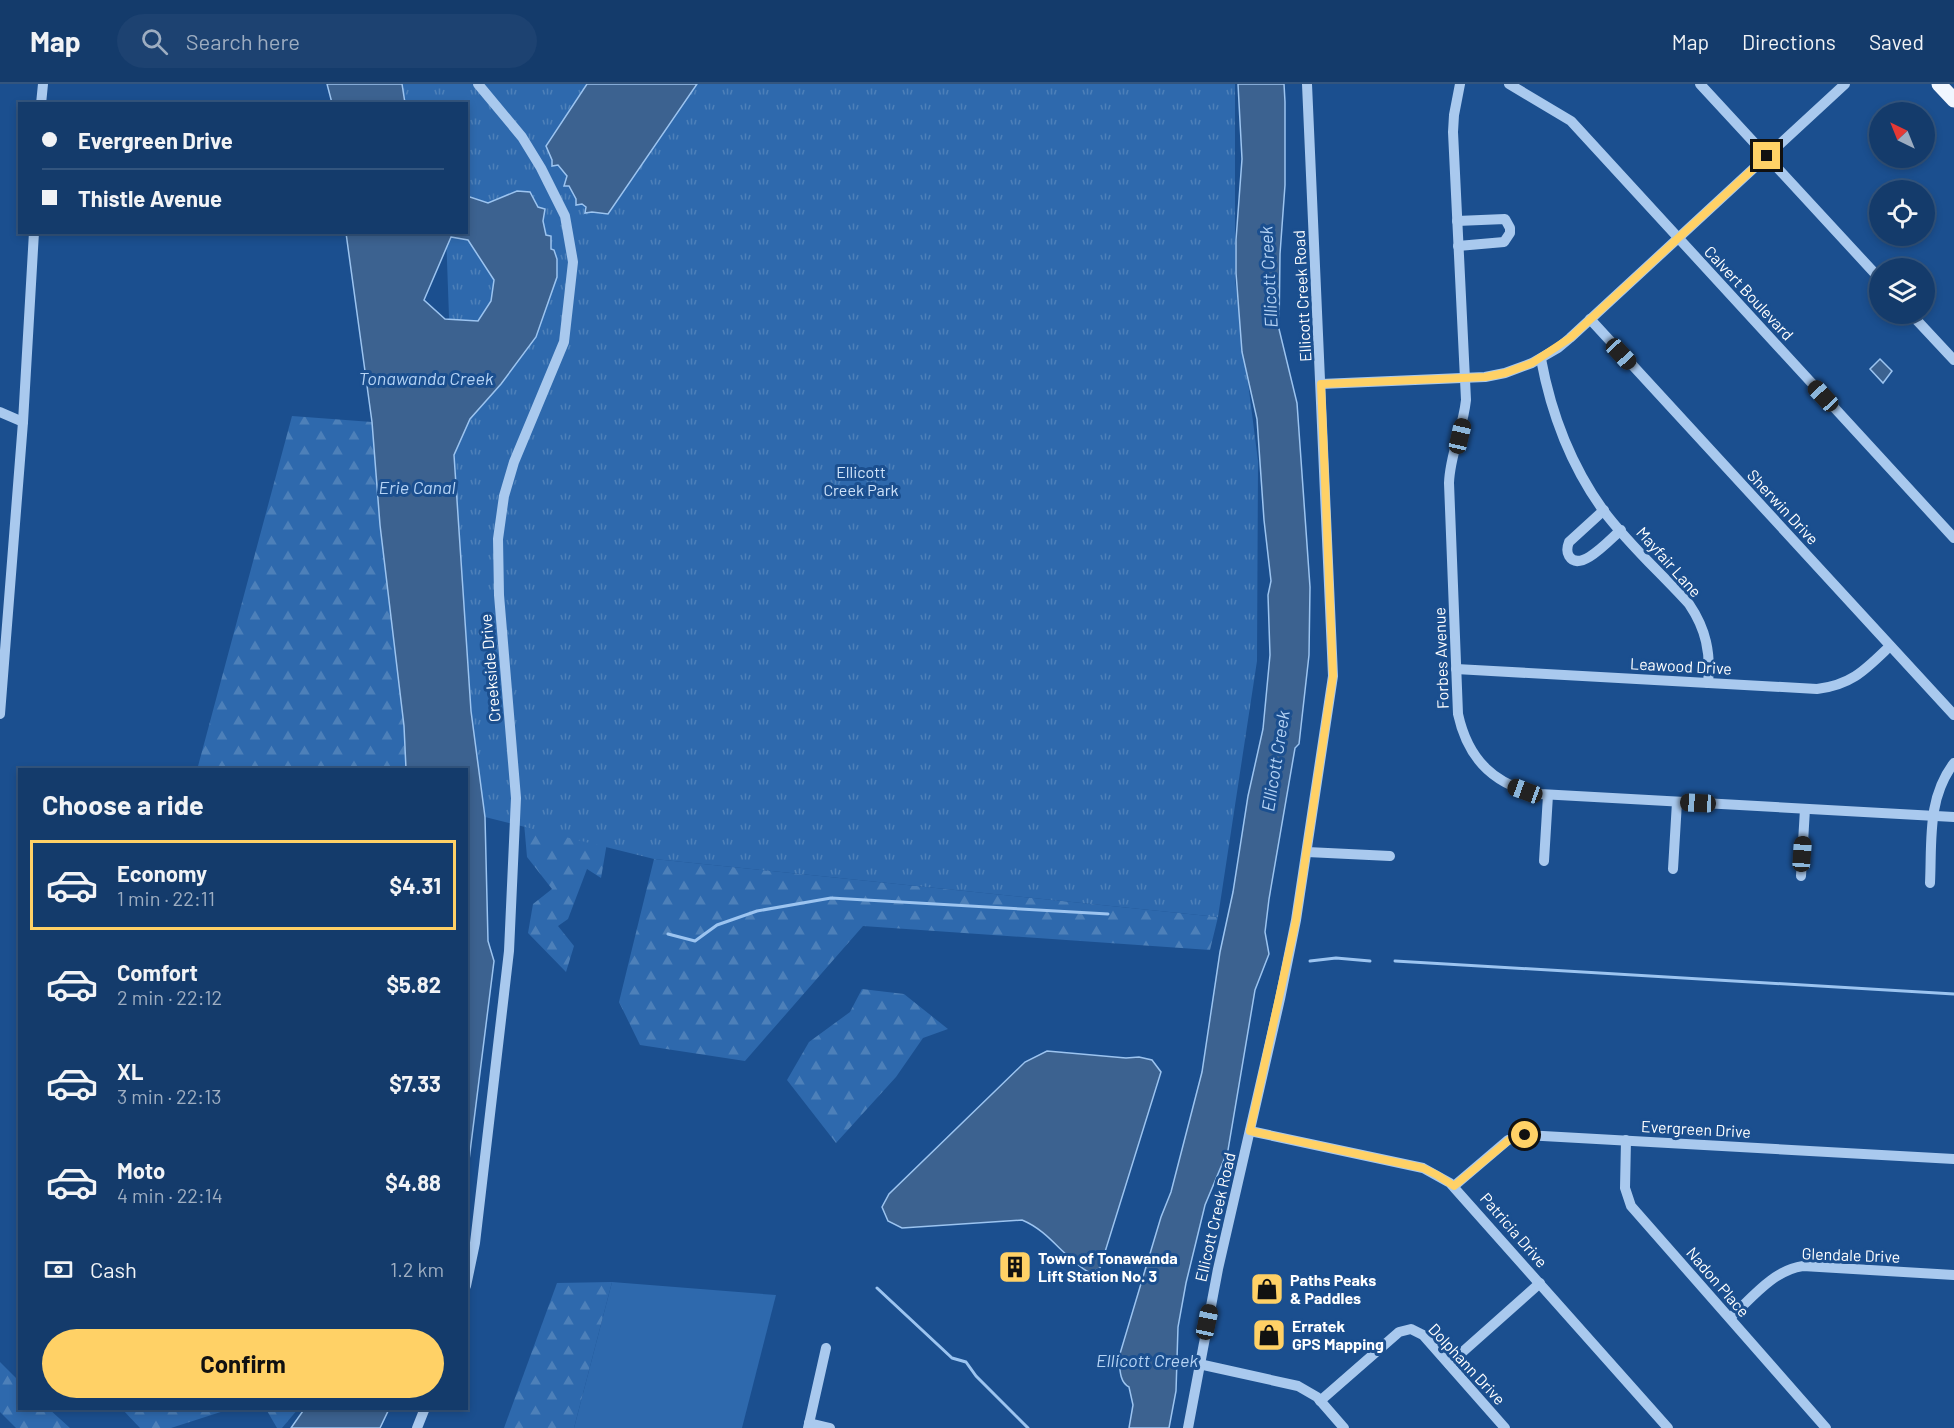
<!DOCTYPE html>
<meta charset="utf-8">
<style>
body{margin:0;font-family:Barlow,sans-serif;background:#1d4271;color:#f1f3f6;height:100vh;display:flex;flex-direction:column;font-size:22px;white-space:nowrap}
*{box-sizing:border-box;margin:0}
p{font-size:20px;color:#9dadc1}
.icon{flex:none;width:33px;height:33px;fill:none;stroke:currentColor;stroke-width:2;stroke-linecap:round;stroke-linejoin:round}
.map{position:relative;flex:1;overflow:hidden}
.panel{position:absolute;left:18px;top:684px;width:450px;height:642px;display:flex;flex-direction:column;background:#143b6b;border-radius:0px;box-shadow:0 3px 9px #0003,0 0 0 2px #33557e}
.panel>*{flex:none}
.hud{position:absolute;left:18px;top:18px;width:450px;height:132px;border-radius:0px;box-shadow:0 3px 9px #0003,0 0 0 2px #33557e;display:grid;align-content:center;height:132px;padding:0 24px;background:#143b6b}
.needle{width:39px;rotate:317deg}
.tools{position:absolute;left:1869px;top:18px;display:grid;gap:12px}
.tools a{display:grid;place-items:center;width:66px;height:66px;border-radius:50%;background:#143b6b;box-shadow:0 3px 9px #0003,0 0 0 2px #33557e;font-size:30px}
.end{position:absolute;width:27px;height:27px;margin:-14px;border:8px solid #ffd166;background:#111;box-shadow:0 0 0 3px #111}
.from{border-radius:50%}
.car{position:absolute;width:18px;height:36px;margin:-18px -9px;border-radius:8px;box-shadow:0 0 4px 2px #0007;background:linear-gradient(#222 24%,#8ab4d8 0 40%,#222 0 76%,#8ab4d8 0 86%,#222 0)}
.hud b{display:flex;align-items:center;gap:21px;height:57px;font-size:22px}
.hud b+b{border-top:2px solid #33557e}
.hud i{width:15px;height:15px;background:#f1f3f6}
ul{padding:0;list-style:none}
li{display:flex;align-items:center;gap:18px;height:90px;margin:0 12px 9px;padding:0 12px;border:3px solid transparent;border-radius:0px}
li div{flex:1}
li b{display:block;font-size:22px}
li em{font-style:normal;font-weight:700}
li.current{border-color:#ffd166}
li>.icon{width:54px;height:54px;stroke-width:1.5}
h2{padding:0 24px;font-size:27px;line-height:72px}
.pay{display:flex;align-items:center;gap:15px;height:66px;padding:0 24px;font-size:22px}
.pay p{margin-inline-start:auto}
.button{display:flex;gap:12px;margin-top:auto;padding:12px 24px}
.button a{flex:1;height:69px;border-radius:36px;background:#ffd166;color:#111;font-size:24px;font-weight:700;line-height:69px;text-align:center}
header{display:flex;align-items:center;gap:36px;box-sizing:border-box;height:84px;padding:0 30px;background:#143b6b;border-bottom:2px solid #33557e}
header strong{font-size:28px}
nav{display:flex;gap:33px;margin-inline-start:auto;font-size:21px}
.search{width:420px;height:54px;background:#1d4271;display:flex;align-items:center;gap:15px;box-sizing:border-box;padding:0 21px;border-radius:33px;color:#9dadc1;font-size:22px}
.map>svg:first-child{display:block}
.grass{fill:#2e69ad}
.forest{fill:url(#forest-firs)}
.park{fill:url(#park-tufts)}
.water{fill:#3c6290;stroke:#9cc4f0;stroke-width:1.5;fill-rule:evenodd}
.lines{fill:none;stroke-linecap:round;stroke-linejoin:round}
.stream{stroke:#9cc4f0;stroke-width:3}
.minor{stroke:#a9c9ee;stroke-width:10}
.major{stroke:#f0f6ff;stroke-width:15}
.route{stroke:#ffd166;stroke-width:8}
.labels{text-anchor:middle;stroke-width:6;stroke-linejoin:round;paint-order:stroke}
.street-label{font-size:16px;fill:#fff;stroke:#1b4f8f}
.park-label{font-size:16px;fill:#cfe3fa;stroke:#1b4f8f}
.poi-label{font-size:16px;font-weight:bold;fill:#fff;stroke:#1b4f8f;text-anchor:start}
.water-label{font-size:18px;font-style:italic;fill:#b5d3f5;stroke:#1b4f8f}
</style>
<header>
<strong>Map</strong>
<div class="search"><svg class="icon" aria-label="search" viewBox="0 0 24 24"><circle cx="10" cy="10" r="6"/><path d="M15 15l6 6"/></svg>Search here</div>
<nav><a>Map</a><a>Directions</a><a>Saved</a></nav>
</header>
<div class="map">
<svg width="1954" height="1344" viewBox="0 0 1954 1344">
<defs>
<pattern id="forest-firs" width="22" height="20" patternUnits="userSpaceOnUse" patternTransform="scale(1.5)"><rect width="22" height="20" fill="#2e69ad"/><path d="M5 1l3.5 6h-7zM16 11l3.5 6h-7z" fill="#4d80b9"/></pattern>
<pattern id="park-tufts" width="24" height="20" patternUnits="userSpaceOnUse" patternTransform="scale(1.5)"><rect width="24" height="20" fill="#2e69ad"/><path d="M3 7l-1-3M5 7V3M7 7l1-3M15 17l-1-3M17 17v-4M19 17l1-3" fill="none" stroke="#4d80b9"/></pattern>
</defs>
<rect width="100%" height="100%" fill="#1b4f8f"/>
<polygon class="grass" points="612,1198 776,1211 742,1344 574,1344"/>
<g class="forest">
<polygon points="292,332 372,338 380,441 404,642 406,685 197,686"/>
<polygon points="618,694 601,794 587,785 568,835 558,842 574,862 566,888 528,849 533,820 552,805 527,773 524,739"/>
<polygon points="654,775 1218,833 1210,866 863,842 745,977 640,961 619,918"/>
<polygon points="862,905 904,910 948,945 923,954 896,993 836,1059 787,996 809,958 850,928"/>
<polygon points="612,1198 574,1344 504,1344 557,1199"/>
<polygon points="0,1278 19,1297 20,1324 49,1325 70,1344 16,1344 0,1328"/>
<polygon points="122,1325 230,1325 171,1344 140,1344"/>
<polygon points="266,1325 298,1325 282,1344 277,1344"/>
</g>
<polygon class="park" points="402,0 1235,0 1235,196 1258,377 1257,577 1218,833 654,775 485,733 471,627 454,371 446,149 466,148 466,20 405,19"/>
<g class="water">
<polygon points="327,0 402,0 405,19 332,19"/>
<polygon points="587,0 697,0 608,130 592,128 585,129 586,123 582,120 576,121 576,115 569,102 564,102 567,92 558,81 552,82 552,76 546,62"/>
<path d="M1238 0H1284L1285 18V101L1280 170 1279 245 1297 319 1310 503 1309 571 1299 660 1295 664 1269 815 1265 848 1269 870 1255 906 1228 1066 1205 1121 1186 1199 1178 1243 1176 1307 1169 1344H1129L1133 1321 1129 1303C1119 1298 1120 1284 1119 1273L1161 1133 1171 1108 1202 988 1220 868 1233 808 1248 712 1263 645 1270 571 1268 511 1271 497 1264 436 1257 335 1242 268 1236 189V156L1242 75Z"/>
<path d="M517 107 530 108 538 123 545 125 543 137 546 151 551 152V165L554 166 557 175V193L536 253 501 300 470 335 454 371 471 627 485 733 488 857 494 877 467 1092 466 686 406 685 404 642 380 441 372 338 346 149 466 148 467 112 488 119ZM451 153 468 156 494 196 491 217 478 237 445 235 424 216Z"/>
<polygon points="1880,275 1892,287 1883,299 1870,285"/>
<path d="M1047 967 1126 974 1139 973 1152 976 1161 988 1100 1184 1090 1189C1063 1174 1051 1148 1022 1136L902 1144 888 1137 882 1123 889 1110 1025 978Z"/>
<polygon points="305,1324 389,1324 389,1325 380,1344 291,1344"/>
</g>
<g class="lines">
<g class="stream">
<polyline points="668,850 695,857 717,841 757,827 831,814 1108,830"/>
<polyline points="1310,877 1336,874 1370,877"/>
<polyline points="1395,877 1954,910"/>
<polyline points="877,1204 952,1274 966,1278 976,1292 1028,1344"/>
</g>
<g class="minor">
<path d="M1460 0 1454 31 1453 48 1466 316C1463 345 1450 370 1449 399L1458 630C1468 676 1495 702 1540 710L1954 733"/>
<polyline points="1509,0 1571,37 1954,454"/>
<polyline points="1700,0 1880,195"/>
<polyline points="41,20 43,0"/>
<polyline points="1457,137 1505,135 1510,144 1510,149 1504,158 1458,162"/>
<polyline points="1911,230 1954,276"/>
<polyline points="1590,235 1954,631"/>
<path d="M1541 275C1551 329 1570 380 1603 426 1628 460 1661 489 1689 520 1706 545 1711 569 1708 599"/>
<polyline points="1321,300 1485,293 1505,289 1532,279 1558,264 1570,254 1845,0"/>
<polyline points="0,328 23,338"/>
<path d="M1604 426 1569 458C1567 463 1566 467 1569 472 1580 490 1611 454 1621 446"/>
<path d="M1456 585 1817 605C1852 601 1866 585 1890 562"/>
<polyline points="0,630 23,338 34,148"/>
<polyline points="1307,768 1390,772"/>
<polyline points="1544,777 1548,711"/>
<polyline points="1673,785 1677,718"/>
<polyline points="1801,792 1805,725"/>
<path d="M1930 799C1932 757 1927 714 1954 679"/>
<polyline points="1250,1047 1423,1084 1450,1099 1668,1344"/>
<polyline points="1626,1056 1625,1104 1631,1122 1826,1344"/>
<polyline points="1454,1102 1508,1056 1525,1051 1954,1075"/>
<polyline points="466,1202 475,1159 509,867 516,714 499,511 498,455 504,412 514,378 564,258 573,178 565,132 541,84 522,53 478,0"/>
<path d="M1730 1234C1751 1215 1773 1186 1803 1182L1954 1191"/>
<polyline points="1199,1280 1298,1302 1317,1313 1344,1344"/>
<polyline points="1449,1280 1540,1199"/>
<polyline points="1320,1317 1399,1248 1411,1245 1423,1251 1505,1344"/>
<polyline points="809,1339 830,1344"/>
<polyline points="417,1344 425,1324"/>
<polyline points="808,1344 826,1264"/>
<polyline points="1188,1344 1218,1185 1280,915 1296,836 1333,592 1307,0"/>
</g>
<polyline class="major" points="1939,0 1954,16"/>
</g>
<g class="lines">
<polyline class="route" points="1525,1051 1509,1056 1454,1102 1437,1091 1423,1084 1250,1047 1296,836 1333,592 1321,300 1485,293 1505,289 1532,279 1570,254 1767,72"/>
</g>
<defs>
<symbol id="building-square" viewBox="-11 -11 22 22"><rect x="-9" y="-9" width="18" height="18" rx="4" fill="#ffd166" stroke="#1b4f8f"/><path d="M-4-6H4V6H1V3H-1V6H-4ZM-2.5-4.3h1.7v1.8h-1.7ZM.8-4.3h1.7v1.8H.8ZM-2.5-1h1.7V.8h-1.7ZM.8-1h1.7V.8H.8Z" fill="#111"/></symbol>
<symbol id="shop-square" viewBox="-11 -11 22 22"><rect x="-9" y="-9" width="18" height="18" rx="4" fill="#ffd166" stroke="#1b4f8f"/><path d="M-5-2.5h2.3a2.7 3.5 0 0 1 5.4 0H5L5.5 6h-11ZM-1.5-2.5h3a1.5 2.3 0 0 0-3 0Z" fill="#111"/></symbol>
</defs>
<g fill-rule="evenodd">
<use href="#building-square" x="996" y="1164" width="38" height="38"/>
<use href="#shop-square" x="1248" y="1186" width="38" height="38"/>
<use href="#shop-square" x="1250" y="1232" width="38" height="38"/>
</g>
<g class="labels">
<g class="street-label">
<text transform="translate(1749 209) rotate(47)" y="6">Calvert Boulevard</text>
<text transform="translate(1302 212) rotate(-93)" y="6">Ellicott Creek Road</text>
<text transform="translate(1783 423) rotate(47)" y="6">Sherwin Drive</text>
<text transform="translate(1669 478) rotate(48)" y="6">Mayfair Lane</text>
<text transform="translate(1441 574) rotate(-92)" y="6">Forbes Avenue</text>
<text transform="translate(1681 582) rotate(3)" y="6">Leawood Drive</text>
<text transform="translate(490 584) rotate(-95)" y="6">Creekside Drive</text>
<text transform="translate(1696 1045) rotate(3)" y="6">Evergreen Drive</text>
<text transform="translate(1215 1133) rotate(-77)" y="6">Ellicott Creek Road</text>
<text transform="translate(1514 1146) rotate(49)" y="6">Patricia Drive</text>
<text transform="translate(1851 1171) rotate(2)" y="6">Glendale Drive</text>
<text transform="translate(1718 1198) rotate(49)" y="6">Nadon Place</text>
<text transform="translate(1467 1280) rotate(47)" y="6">Dolphann Drive</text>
</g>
<g class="park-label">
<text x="861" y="394">Ellicott<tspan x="861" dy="18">Creek Park</tspan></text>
</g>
<g class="poi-label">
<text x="1038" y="1180">Town of Tonawanda<tspan x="1038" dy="18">Lift Station No. 3</tspan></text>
<text x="1290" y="1202">Paths Peaks<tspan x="1290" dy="18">&amp; Paddles</tspan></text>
<text x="1292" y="1248">Erratek<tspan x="1292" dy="18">GPS Mapping</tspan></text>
</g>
<g class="water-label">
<text transform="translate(1269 193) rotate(-93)" y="6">Ellicott Creek</text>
<text x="426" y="301">Tonawanda Creek</text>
<text x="417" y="410">Erie Canal</text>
<text transform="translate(1276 677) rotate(-81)" y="6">Ellicott Creek</text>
<text x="1147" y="1283">Ellicott Creek</text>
</g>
</g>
</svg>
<div class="tools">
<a><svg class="needle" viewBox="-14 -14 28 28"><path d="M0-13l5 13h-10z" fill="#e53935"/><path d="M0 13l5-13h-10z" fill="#9dadc1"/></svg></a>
<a><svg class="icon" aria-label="locate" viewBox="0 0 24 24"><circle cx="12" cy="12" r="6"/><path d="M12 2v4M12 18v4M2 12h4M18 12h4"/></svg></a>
<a><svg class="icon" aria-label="layers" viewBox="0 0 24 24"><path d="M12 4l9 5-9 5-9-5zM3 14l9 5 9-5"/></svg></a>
</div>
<i class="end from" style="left:1525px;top:1051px"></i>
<i class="end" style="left:1767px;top:72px"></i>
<i class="car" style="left:1621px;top:270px;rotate:137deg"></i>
<i class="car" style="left:1823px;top:312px;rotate:317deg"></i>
<i class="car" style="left:1460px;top:352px;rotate:13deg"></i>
<i class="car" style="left:1525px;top:707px;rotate:290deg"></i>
<i class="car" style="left:1698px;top:719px;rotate:273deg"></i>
<i class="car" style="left:1802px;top:770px;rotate:4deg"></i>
<i class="car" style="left:1207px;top:1238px;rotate:12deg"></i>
<div class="hud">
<b><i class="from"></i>Evergreen Drive</b>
<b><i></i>Thistle Avenue</b>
</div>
<section class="panel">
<h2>Choose a ride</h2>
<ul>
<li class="current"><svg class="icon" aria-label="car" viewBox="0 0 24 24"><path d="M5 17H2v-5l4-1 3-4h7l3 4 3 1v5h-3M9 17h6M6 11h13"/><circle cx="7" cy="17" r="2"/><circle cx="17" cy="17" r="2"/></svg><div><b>Economy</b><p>1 min · 22:11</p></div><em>$4.31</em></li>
<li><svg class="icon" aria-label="car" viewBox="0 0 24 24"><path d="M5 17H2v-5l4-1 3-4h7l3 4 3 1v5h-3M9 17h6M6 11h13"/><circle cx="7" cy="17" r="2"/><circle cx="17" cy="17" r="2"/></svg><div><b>Comfort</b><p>2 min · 22:12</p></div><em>$5.82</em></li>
<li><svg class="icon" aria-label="car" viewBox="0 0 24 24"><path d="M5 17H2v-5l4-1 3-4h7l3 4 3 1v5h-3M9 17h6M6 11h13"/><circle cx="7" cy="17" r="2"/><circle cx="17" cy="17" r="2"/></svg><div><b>XL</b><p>3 min · 22:13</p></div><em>$7.33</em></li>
<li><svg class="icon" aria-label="car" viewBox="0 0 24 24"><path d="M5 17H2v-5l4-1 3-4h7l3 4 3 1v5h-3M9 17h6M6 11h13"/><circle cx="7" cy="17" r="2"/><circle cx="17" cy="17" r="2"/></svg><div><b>Moto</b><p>4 min · 22:14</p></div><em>$4.88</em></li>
</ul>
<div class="pay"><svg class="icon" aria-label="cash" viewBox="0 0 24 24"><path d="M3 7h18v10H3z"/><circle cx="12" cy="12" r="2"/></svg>Cash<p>1.2 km</p></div>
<div class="button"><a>Confirm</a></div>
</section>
</div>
